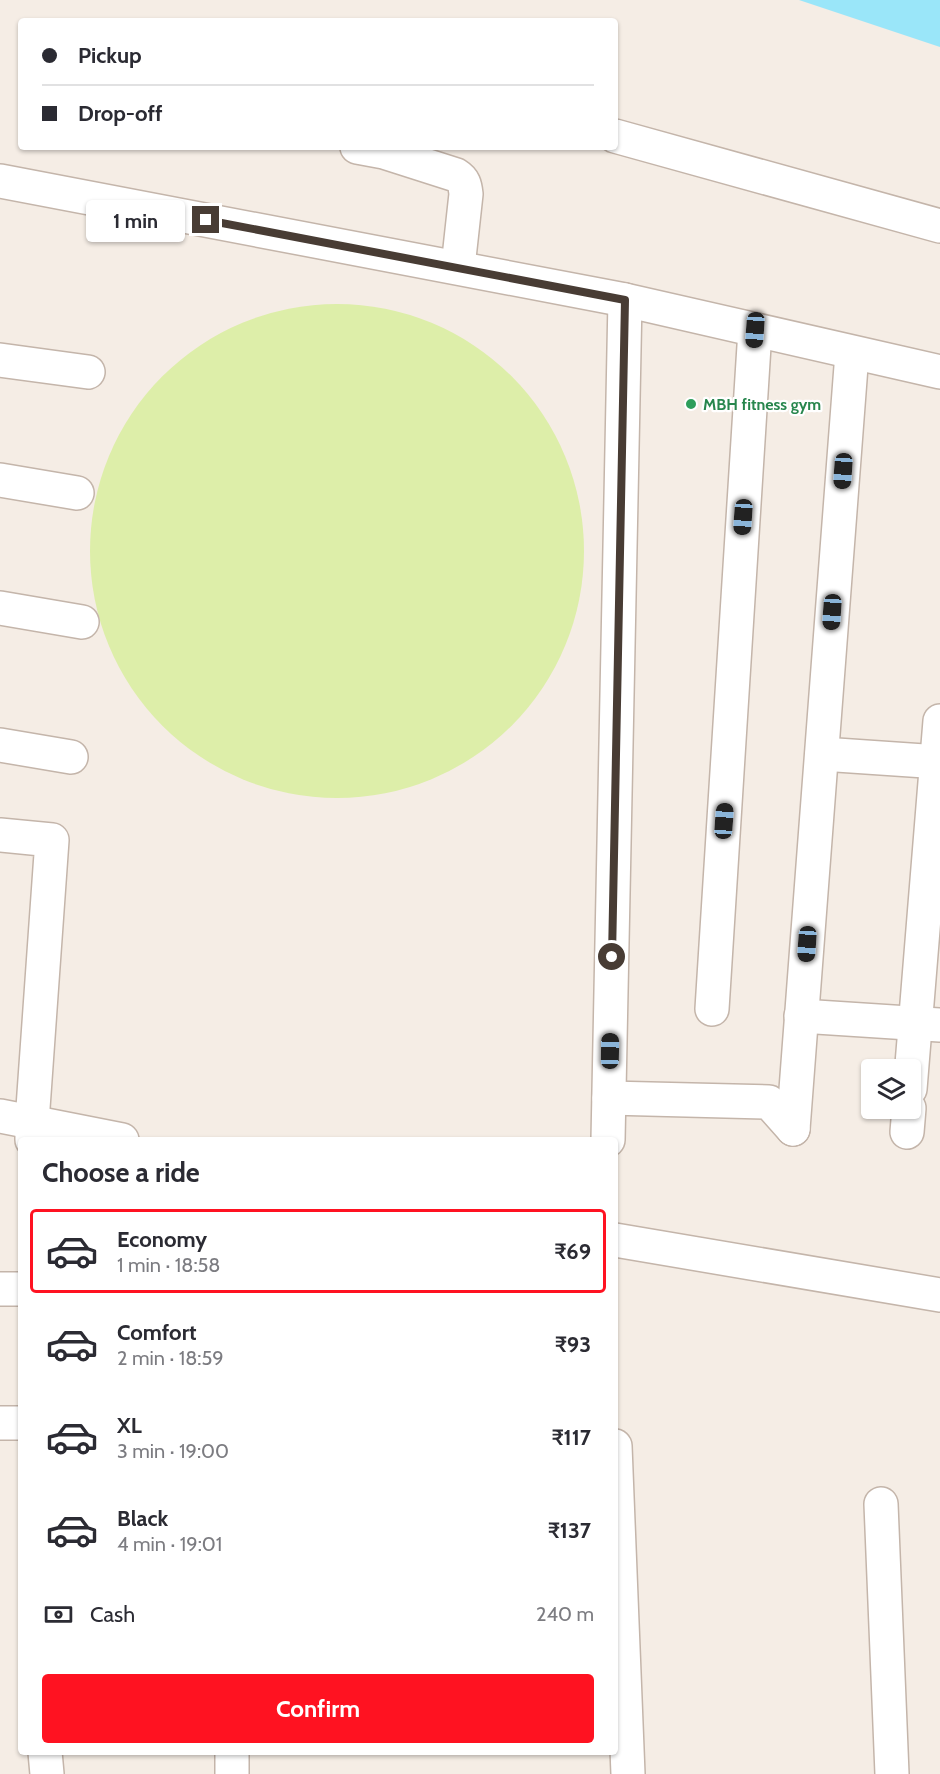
<!DOCTYPE html>
<meta charset="utf-8">
<style>
body{margin:0;font-family:Cabin,sans-serif;background:#f7f7f7;color:#2b2b33;height:100vh;display:flex;flex-direction:column;font-size:22px;white-space:nowrap}
*{box-sizing:border-box;margin:0}
p{font-size:20px;color:#7c7c81}
.icon{flex:none;width:33px;height:33px;fill:none;stroke:currentColor;stroke-width:2;stroke-linecap:round;stroke-linejoin:round}
.map{position:relative;flex:1;overflow:hidden}
.sheet{position:absolute;left:18px;top:1137px;width:600px;height:618px;display:flex;flex-direction:column;background:#fff;border-radius:6px;box-shadow:0 2px 4px #0004}
.sheet>*{flex:none}
.banner{position:absolute;left:18px;top:18px;width:600px;height:132px;border-radius:6px;box-shadow:0 2px 4px #0004;display:grid;align-content:center;height:132px;padding:0 24px;background:#fff}
.tools{position:absolute;left:861px;top:1059px;display:grid;gap:12px}
.tools a{display:grid;place-items:center;width:60px;height:60px;border-radius:6px;background:#fff;box-shadow:0 2px 4px #0004;font-size:30px}
.end{position:absolute;width:27px;height:27px;margin:-14px;border:8px solid #483c34;background:#fff;box-shadow:0 0 0 3px #fff}
.from{border-radius:50%}
.bubble{position:absolute;height:42px;border-radius:6px;background:#fff;box-shadow:0 2px 4px #0004;font-size:20px;font-weight:700;line-height:42px;text-align:center}
.car{position:absolute;width:18px;height:36px;margin:-18px -9px;border-radius:8px;box-shadow:0 0 4px 2px #0007;background:linear-gradient(#222 24%,#8ab4d8 0 40%,#222 0 76%,#8ab4d8 0 86%,#222 0)}
.banner b{display:flex;align-items:center;gap:21px;height:57px;font-size:22px}
.banner b+b{border-top:2px solid #e1e1e2}
.banner i{width:15px;height:15px;background:#2b2b33}
ul{padding:0;list-style:none}
li{display:flex;align-items:center;gap:18px;height:84px;margin:0 12px 9px;padding:0 12px;border:3px solid transparent;border-radius:6px}
li div{flex:1}
li b{display:block;font-size:22px}
li em{font-style:normal;font-weight:700}
li.selected{border-color:#ff1221}
li>.icon{width:54px;height:54px;stroke-width:1.5}
h2{padding:0 24px;font-size:27px;line-height:72px}
.pay{display:flex;align-items:center;gap:15px;height:66px;padding:0 24px;font-size:22px}
.pay p{margin-inline-start:auto}
.cta{display:flex;gap:12px;margin-top:auto;padding:12px 24px}
.cta a{flex:1;height:69px;border-radius:6px;background:#ff1221;color:#fff;font-size:24px;font-weight:700;line-height:69px;text-align:center}
.map>svg:first-child{display:block}
.green{fill:#ddeea9}
.water{fill:#9ae6f9}
.lines{fill:none;stroke-linecap:round;stroke-linejoin:round}
.minor-casing{stroke:#c4b5aa;stroke-width:36}
.minor{stroke:#fff;stroke-width:33}
.route{stroke:#483c34;stroke-width:8}
.leisure-dot{fill:#2e9e5b;stroke:#fff;stroke-width:2}
.labels{text-anchor:middle;stroke-width:4.5;stroke-linejoin:round;paint-order:stroke}
.leisure-label{font-size:16px;font-weight:bold;fill:#27864d;stroke:#fff;text-anchor:start}
</style>
<div class="map">
<svg width="940" height="1774" viewBox="0 0 940 1774">
<rect width="100%" height="100%" fill="#f5ede5"/>
<circle class="green" cx="337" cy="551" r="247"/>
<polygon class="water" points="799,0 940,0 940,47"/>
<g class="lines">
<defs>
<g id="minor">
<polyline points="615,136 940,226"/>
<path d="M357 147 384 152 456 175C464 180 465 185 466 194L458 267"/>
<polyline points="0,181 625,300 940,372"/>
<polyline points="0,360 88,372"/>
<polyline points="0,480 77,493"/>
<polyline points="0,608 82,622"/>
<polyline points="0,745 71,757"/>
<polyline points="822,754 940,762"/>
<polyline points="0,835 52,840 32,1122 32,1140"/>
<polyline points="712,1009 755,330"/>
<polyline points="801,1016 940,1025"/>
<polyline points="910,1089 940,721"/>
<polyline points="609,1098 769,1102 793,1129"/>
<polyline points="0,1116 122,1140"/>
<polyline points="793,1129 852,353"/>
<polyline points="907,1132 909,1108"/>
<polyline points="608,1140 625,300"/>
<polyline points="615,1240 940,1295"/>
<polyline points="0,1289 21,1289"/>
<polyline points="0,1423 21,1423"/>
<polyline points="615,1446 628,1774"/>
<polyline points="881,1504 892,1774"/>
<polyline points="45,1752 47,1774"/>
<polyline points="232,1774 232,1752"/>
</g>
</defs>
<use href="#minor" class="minor-casing"/>
<use href="#minor" class="minor"/>
</g>
<g class="lines">
<polyline class="route" points="206,220 625,300 612,957"/>
</g>
<circle class="leisure-dot" cx="691" cy="404" r="6"/>
<g class="labels">
<g class="leisure-label">
<text x="703" y="410">MBH fitness gym</text>
</g>
</g>
</svg>
<div class="tools">
<a><svg class="icon" aria-label="layers" viewBox="0 0 24 24"><path d="M12 4l9 5-9 5-9-5zM3 14l9 5 9-5"/></svg></a>
</div>
<i class="end from" style="left:612px;top:957px"></i>
<i class="end" style="left:206px;top:220px"></i>
<div class="bubble" style="left:86px;top:200px;width:99px">1 min</div>
<i class="car" style="left:755px;top:330px;rotate:184deg"></i>
<i class="car" style="left:843px;top:471px;rotate:184deg"></i>
<i class="car" style="left:743px;top:517px;rotate:184deg"></i>
<i class="car" style="left:832px;top:612px;rotate:184deg"></i>
<i class="car" style="left:724px;top:821px;rotate:4deg"></i>
<i class="car" style="left:807px;top:944px;rotate:184deg"></i>
<i class="car" style="left:610px;top:1051px;rotate:1deg"></i>
<div class="banner">
<b><i class="from"></i>Pickup</b>
<b><i></i>Drop-off</b>
</div>
<section class="sheet">
<h2>Choose a ride</h2>
<ul>
<li class="selected"><svg class="icon" aria-label="car" viewBox="0 0 24 24"><path d="M5 17H2v-5l4-1 3-4h7l3 4 3 1v5h-3M9 17h6M6 11h13"/><circle cx="7" cy="17" r="2"/><circle cx="17" cy="17" r="2"/></svg><div><b>Economy</b><p>1 min · 18:58</p></div><em>₹69</em></li>
<li><svg class="icon" aria-label="car" viewBox="0 0 24 24"><path d="M5 17H2v-5l4-1 3-4h7l3 4 3 1v5h-3M9 17h6M6 11h13"/><circle cx="7" cy="17" r="2"/><circle cx="17" cy="17" r="2"/></svg><div><b>Comfort</b><p>2 min · 18:59</p></div><em>₹93</em></li>
<li><svg class="icon" aria-label="car" viewBox="0 0 24 24"><path d="M5 17H2v-5l4-1 3-4h7l3 4 3 1v5h-3M9 17h6M6 11h13"/><circle cx="7" cy="17" r="2"/><circle cx="17" cy="17" r="2"/></svg><div><b>XL</b><p>3 min · 19:00</p></div><em>₹117</em></li>
<li><svg class="icon" aria-label="car" viewBox="0 0 24 24"><path d="M5 17H2v-5l4-1 3-4h7l3 4 3 1v5h-3M9 17h6M6 11h13"/><circle cx="7" cy="17" r="2"/><circle cx="17" cy="17" r="2"/></svg><div><b>Black</b><p>4 min · 19:01</p></div><em>₹137</em></li>
</ul>
<div class="pay"><svg class="icon" aria-label="cash" viewBox="0 0 24 24"><path d="M3 7h18v10H3z"/><circle cx="12" cy="12" r="2"/></svg>Cash<p>240 m</p></div>
<div class="cta"><a>Confirm</a></div>
</section>
</div>
